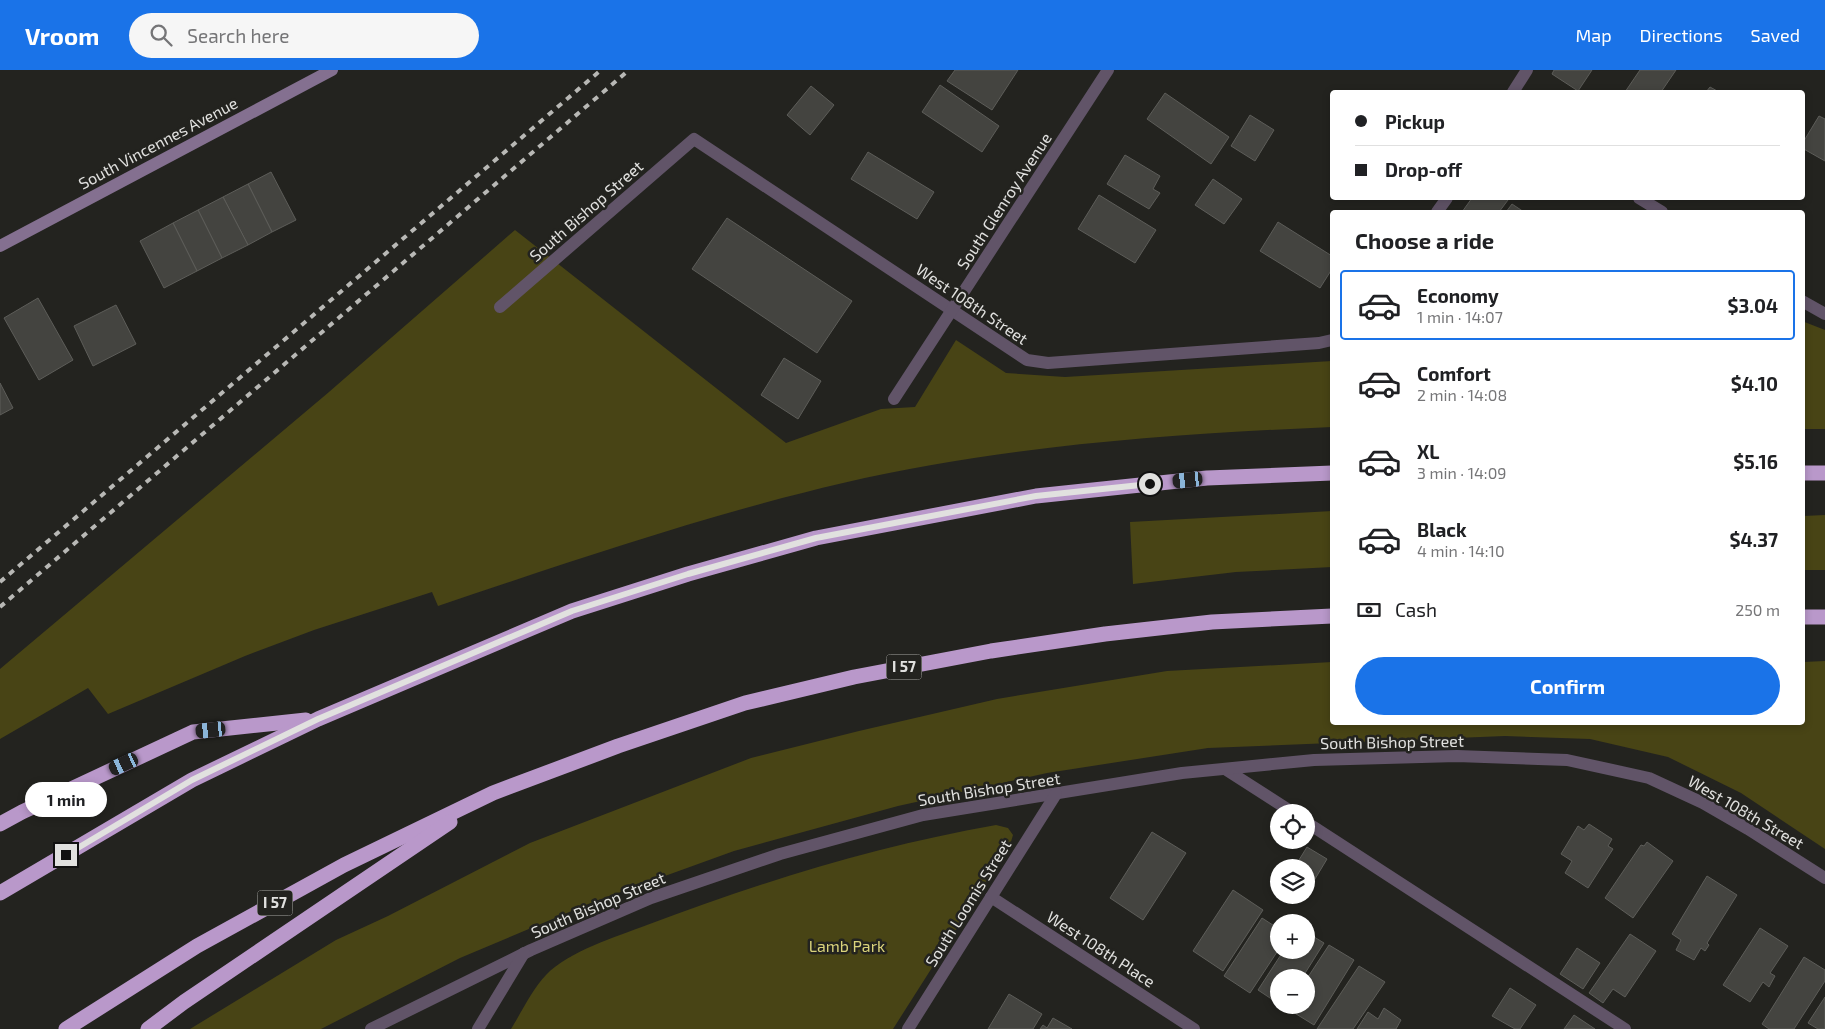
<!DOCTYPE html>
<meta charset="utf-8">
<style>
body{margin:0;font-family:"Exo 2",sans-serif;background:#f6f6f6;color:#202124;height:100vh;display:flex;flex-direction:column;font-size:19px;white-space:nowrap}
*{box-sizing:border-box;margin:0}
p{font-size:16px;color:#757577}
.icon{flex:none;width:28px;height:28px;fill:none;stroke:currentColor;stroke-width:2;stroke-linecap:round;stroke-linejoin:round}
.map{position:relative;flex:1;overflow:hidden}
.side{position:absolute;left:1330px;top:140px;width:475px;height:515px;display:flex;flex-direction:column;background:#fff;border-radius:5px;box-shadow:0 2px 8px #0003}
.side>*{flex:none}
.hud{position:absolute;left:1330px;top:20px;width:475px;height:110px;border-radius:5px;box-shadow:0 2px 8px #0003;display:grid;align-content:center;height:110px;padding:0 25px;background:#fff}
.tools{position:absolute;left:1270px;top:734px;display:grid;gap:10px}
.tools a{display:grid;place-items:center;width:45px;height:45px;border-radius:50%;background:#fff;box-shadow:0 2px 8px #0003;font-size:25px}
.end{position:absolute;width:22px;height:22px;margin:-11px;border:6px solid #e1e1df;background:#111;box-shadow:0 0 0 2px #111}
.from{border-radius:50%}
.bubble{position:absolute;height:35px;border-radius:18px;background:#fff;box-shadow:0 2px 8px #0003;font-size:16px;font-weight:700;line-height:35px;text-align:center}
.car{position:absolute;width:15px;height:30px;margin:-15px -8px;border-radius:6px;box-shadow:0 0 4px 1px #0007;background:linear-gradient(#222 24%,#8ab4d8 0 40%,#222 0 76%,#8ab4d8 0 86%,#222 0)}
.hud b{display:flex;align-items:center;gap:18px;height:48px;font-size:19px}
.hud b+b{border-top:1px solid #e0e0e0}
.hud i{width:12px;height:12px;background:#202124}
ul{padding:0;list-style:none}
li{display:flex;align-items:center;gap:15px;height:70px;margin:0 10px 8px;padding:0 15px;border:2px solid transparent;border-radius:5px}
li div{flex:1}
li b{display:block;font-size:19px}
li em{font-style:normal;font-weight:700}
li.selected{border-color:#1a73e8}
li>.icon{width:45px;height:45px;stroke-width:1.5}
h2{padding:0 25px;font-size:22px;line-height:60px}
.pay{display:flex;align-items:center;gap:12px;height:55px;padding:0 25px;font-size:19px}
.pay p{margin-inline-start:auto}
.action{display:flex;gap:10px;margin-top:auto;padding:10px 25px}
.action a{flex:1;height:58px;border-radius:30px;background:#1a73e8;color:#fff;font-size:20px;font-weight:700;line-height:58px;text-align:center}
header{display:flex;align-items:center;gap:30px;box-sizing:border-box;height:70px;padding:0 25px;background:#1a73e8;color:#fff}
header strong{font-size:24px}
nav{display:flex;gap:28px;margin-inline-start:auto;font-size:18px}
.search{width:350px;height:45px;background:#f6f6f6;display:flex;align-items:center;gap:12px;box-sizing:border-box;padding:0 18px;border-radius:28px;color:#757577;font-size:19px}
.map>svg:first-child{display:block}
.green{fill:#484415}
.building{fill:#444440;stroke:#5d5d59}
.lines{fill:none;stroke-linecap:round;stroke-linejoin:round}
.lane{stroke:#615468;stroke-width:12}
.street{stroke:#615468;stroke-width:12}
.secondary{stroke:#847090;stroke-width:12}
.highway{stroke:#b998ca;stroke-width:15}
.rail{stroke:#b8b8b5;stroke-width:4;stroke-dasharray:6 6;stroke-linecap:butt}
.route{stroke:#e1e1df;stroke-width:6}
.labels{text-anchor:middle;stroke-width:5;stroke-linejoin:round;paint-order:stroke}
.shield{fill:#23231f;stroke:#a8a8a5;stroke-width:1}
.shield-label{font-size:15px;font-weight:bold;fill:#e1e1df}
.street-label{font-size:16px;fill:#e1e1df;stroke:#23231f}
.park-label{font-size:16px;fill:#dad37b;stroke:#23231f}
</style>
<header>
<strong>Vroom</strong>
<div class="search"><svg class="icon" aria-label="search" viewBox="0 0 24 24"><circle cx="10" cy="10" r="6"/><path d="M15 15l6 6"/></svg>Search here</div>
<nav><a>Map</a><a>Directions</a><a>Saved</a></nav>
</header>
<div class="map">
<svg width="1825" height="959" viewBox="0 0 1825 959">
<rect width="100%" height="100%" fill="#23231f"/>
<g class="green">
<path d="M515 160 786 373 881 339 915 337 956 270 1006 303 1065 307 1332 291V357C1168 364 1004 376 843 413 706 445 572 491 438 536L432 522 314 560 245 586 108 644 88 618 0 669V599L329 322Z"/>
<polygon points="1802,251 1825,260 1825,359 1803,359"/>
<polygon points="1332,441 1332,497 1236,502 1133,514 1130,452"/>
<polygon points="1825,445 1825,500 1803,500 1803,446"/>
<polygon points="1825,591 1825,779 1741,723 1668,687 1590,669 1505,666 1208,678 1047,703 1020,709 898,736 734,781 593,832 460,888 321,959 190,959 336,870 388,846 530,773 751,688 859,661 997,629 1167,601 1332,592 1332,652 1802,652 1803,592"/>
<path d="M996 755 1008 758 1013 765 1010 775 893 959H511C521 943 533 918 546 905 569 881 616 867 647 855 760 812 877 776 996 755Z"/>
</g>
<g class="building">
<polygon points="955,0 1018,0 992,40 947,11"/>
<polygon points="1554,0 1592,0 1578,21 1552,4"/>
<polygon points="1640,0 1676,0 1661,22 1625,22"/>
<polygon points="940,15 999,56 982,82 922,42"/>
<polygon points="811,16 834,35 810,65 787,45"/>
<polygon points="1710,17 1719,22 1706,22"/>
<polygon points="1165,23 1229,67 1211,94 1147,49"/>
<polygon points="1250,45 1274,60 1255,91 1231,76"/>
<polygon points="1819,46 1825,49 1825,91 1802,78 1802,74"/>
<polygon points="868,82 934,122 917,149 851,109"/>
<polygon points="1125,85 1160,106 1153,119 1160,123 1149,139 1107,114"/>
<polygon points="271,102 296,150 272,162 248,114"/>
<polygon points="1213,109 1242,129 1224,154 1195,135"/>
<polygon points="248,114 272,162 248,175 223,127"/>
<polygon points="1099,125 1156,160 1135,193 1078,159"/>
<polygon points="223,127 248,175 222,188 198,140"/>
<polygon points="1472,128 1505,128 1508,130 1499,142 1462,142"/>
<polygon points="1512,134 1524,142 1506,142"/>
<polygon points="198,140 222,188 197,201 173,153"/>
<polygon points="727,148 852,231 817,283 692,199"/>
<polygon points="1278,152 1332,186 1332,199 1320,218 1260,181"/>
<polygon points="173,153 197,201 164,218 140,171"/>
<polygon points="38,228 73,290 39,310 4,248"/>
<polygon points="116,235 136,274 93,296 74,256"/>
<polygon points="784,288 821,311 798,349 761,325"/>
<polygon points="0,313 13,338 0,345"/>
<polygon points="1589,754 1612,769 1608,776 1613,779 1588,818 1565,803 1572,791 1561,784 1578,756 1584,760"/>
<polygon points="1152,762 1186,783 1143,850 1110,828"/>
<polygon points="1647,772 1673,791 1633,848 1605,828 1641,775 1644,776"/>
<polygon points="1307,777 1327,789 1312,814 1306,810 1306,798 1294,798"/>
<polygon points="1707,806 1737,825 1707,873 1709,875 1705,881 1701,878 1694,890 1676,880 1681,870 1672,864"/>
<polygon points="1233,820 1263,840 1223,901 1193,881"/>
<polygon points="1262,848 1279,859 1279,879 1250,923 1224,906"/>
<polygon points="1760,858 1788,876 1770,903 1775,906 1769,917 1763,912 1750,932 1723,915"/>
<polygon points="1306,862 1324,873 1302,908 1279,908 1279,934 1258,920 1284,880 1306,880"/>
<polygon points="1630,864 1656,881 1625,927 1613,919 1603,933 1589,923"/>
<polygon points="1329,875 1354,890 1314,955 1288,939 1291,935 1306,935 1306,910"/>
<polygon points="1577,878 1600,893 1583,919 1560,904"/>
<polygon points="1804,887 1825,900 1825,911 1794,959 1769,959 1762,954"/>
<polygon points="1359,896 1385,912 1353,959 1317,959"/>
<polygon points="1510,918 1536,935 1520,959 1515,959 1492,946"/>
<polygon points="1009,924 1042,944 1033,959 988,959"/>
<polygon points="1825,927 1825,959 1818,959 1808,953"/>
<polygon points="1384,938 1401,950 1396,959 1357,959 1368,942 1378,949"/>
<polygon points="1574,945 1595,959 1564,959"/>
<polygon points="1053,948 1072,959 1040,959 1043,955 1047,958"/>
</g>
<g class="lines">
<g class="lane">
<polyline points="1225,699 1292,742"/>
<polyline points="1306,752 1625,959"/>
</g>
<g class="street">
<polyline points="1513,22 1527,0"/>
<polyline points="1639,128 1662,142"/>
<polyline points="1437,142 1447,128"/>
<polyline points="1802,231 1825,244"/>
<polyline points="500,237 694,69 1027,290 1048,293 1319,273 1332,270"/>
<polyline points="894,329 1108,0"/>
<polyline points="991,827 1194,959"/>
<polyline points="371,959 531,880 651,828 780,784 923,745 1182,703 1314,690 1457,686 1567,690 1649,708 1703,733 1748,759 1825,808"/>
<polyline points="478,959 524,883"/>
<polyline points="908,959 1056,724"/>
</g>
<polyline class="secondary" points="0,176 332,0"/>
<g class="highway">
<polyline points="1802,403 1825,403"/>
<polyline points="1802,547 1825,547"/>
<polyline points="0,754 22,742 193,662 306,650"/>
<polyline points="0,823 192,710 318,649 572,541 688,504 816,468 1036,426 1207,408 1332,403"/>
<polyline points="66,959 197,876 344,795 493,723 618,676 745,633 854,607 991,581 1105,564 1212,552 1332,546"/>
<polyline points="148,959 184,932 450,752"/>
</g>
<g class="rail">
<polyline points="0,512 601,0"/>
<polyline points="0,537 629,0"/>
</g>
</g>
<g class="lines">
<polyline class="route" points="66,785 192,710 318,649 572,541 688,504 816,468 1036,426 1150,414"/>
</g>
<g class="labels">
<g class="shield">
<rect x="886.5" y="584.5" width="35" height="25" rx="4"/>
<rect x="257.5" y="820.5" width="35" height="25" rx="4"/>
</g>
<g class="shield-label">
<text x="904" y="602">I 57</text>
<text x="275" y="838">I 57</text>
</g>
<g class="street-label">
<text transform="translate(158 73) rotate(-28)" y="6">South Vincennes Avenue</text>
<text transform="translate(1004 131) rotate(-57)" y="6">South Glenroy Avenue</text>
<text transform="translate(586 141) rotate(-41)" y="6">South Bishop Street</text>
<text transform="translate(972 234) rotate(34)" y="6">West 108th Street</text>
<text transform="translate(1392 672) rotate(-1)" y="6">South Bishop Street</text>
<text transform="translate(989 719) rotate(-9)" y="6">South Bishop Street</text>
<text transform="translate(1746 742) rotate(30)" y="6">West 108th Street</text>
<text transform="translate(968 833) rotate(-58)" y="6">South Loomis Street</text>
<text transform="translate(598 835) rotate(-23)" y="6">South Bishop Street</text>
<text transform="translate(1101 879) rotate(33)" y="6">West 108th Place</text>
</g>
<g class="park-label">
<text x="847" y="882">Lamb Park</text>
</g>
</g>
</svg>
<div class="tools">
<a><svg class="icon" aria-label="locate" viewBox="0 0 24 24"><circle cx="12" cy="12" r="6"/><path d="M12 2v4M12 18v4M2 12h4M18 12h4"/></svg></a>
<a><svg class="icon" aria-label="layers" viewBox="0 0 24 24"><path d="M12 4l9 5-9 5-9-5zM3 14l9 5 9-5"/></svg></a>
<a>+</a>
<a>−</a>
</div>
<i class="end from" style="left:1150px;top:414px"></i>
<i class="end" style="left:66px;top:785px"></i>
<div class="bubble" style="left:25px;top:712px;width:82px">1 min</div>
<i class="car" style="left:1188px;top:410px;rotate:264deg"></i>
<i class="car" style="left:211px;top:660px;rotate:264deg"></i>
<i class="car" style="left:124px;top:694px;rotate:245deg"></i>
<div class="hud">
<b><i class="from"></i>Pickup</b>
<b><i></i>Drop-off</b>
</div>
<section class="side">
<h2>Choose a ride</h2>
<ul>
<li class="selected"><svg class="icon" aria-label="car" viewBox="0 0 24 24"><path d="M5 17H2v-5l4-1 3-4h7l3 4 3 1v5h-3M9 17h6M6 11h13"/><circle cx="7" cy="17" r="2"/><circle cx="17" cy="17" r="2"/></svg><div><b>Economy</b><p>1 min · 14:07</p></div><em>$3.04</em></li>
<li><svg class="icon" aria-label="car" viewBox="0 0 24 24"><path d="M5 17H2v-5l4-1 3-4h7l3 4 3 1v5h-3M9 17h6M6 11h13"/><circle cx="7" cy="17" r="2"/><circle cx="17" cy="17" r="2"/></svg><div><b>Comfort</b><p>2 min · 14:08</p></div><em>$4.10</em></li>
<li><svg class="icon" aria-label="car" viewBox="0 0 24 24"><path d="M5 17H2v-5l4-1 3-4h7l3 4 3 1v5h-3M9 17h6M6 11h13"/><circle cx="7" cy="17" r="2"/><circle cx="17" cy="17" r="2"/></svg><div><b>XL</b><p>3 min · 14:09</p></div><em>$5.16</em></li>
<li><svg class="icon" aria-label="car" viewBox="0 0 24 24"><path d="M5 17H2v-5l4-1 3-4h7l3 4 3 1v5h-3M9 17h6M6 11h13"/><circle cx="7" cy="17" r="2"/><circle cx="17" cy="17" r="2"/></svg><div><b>Black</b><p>4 min · 14:10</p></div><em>$4.37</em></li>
</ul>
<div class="pay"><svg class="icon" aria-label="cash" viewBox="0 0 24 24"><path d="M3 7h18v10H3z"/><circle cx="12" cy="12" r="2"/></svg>Cash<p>250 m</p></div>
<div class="action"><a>Confirm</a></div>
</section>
</div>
